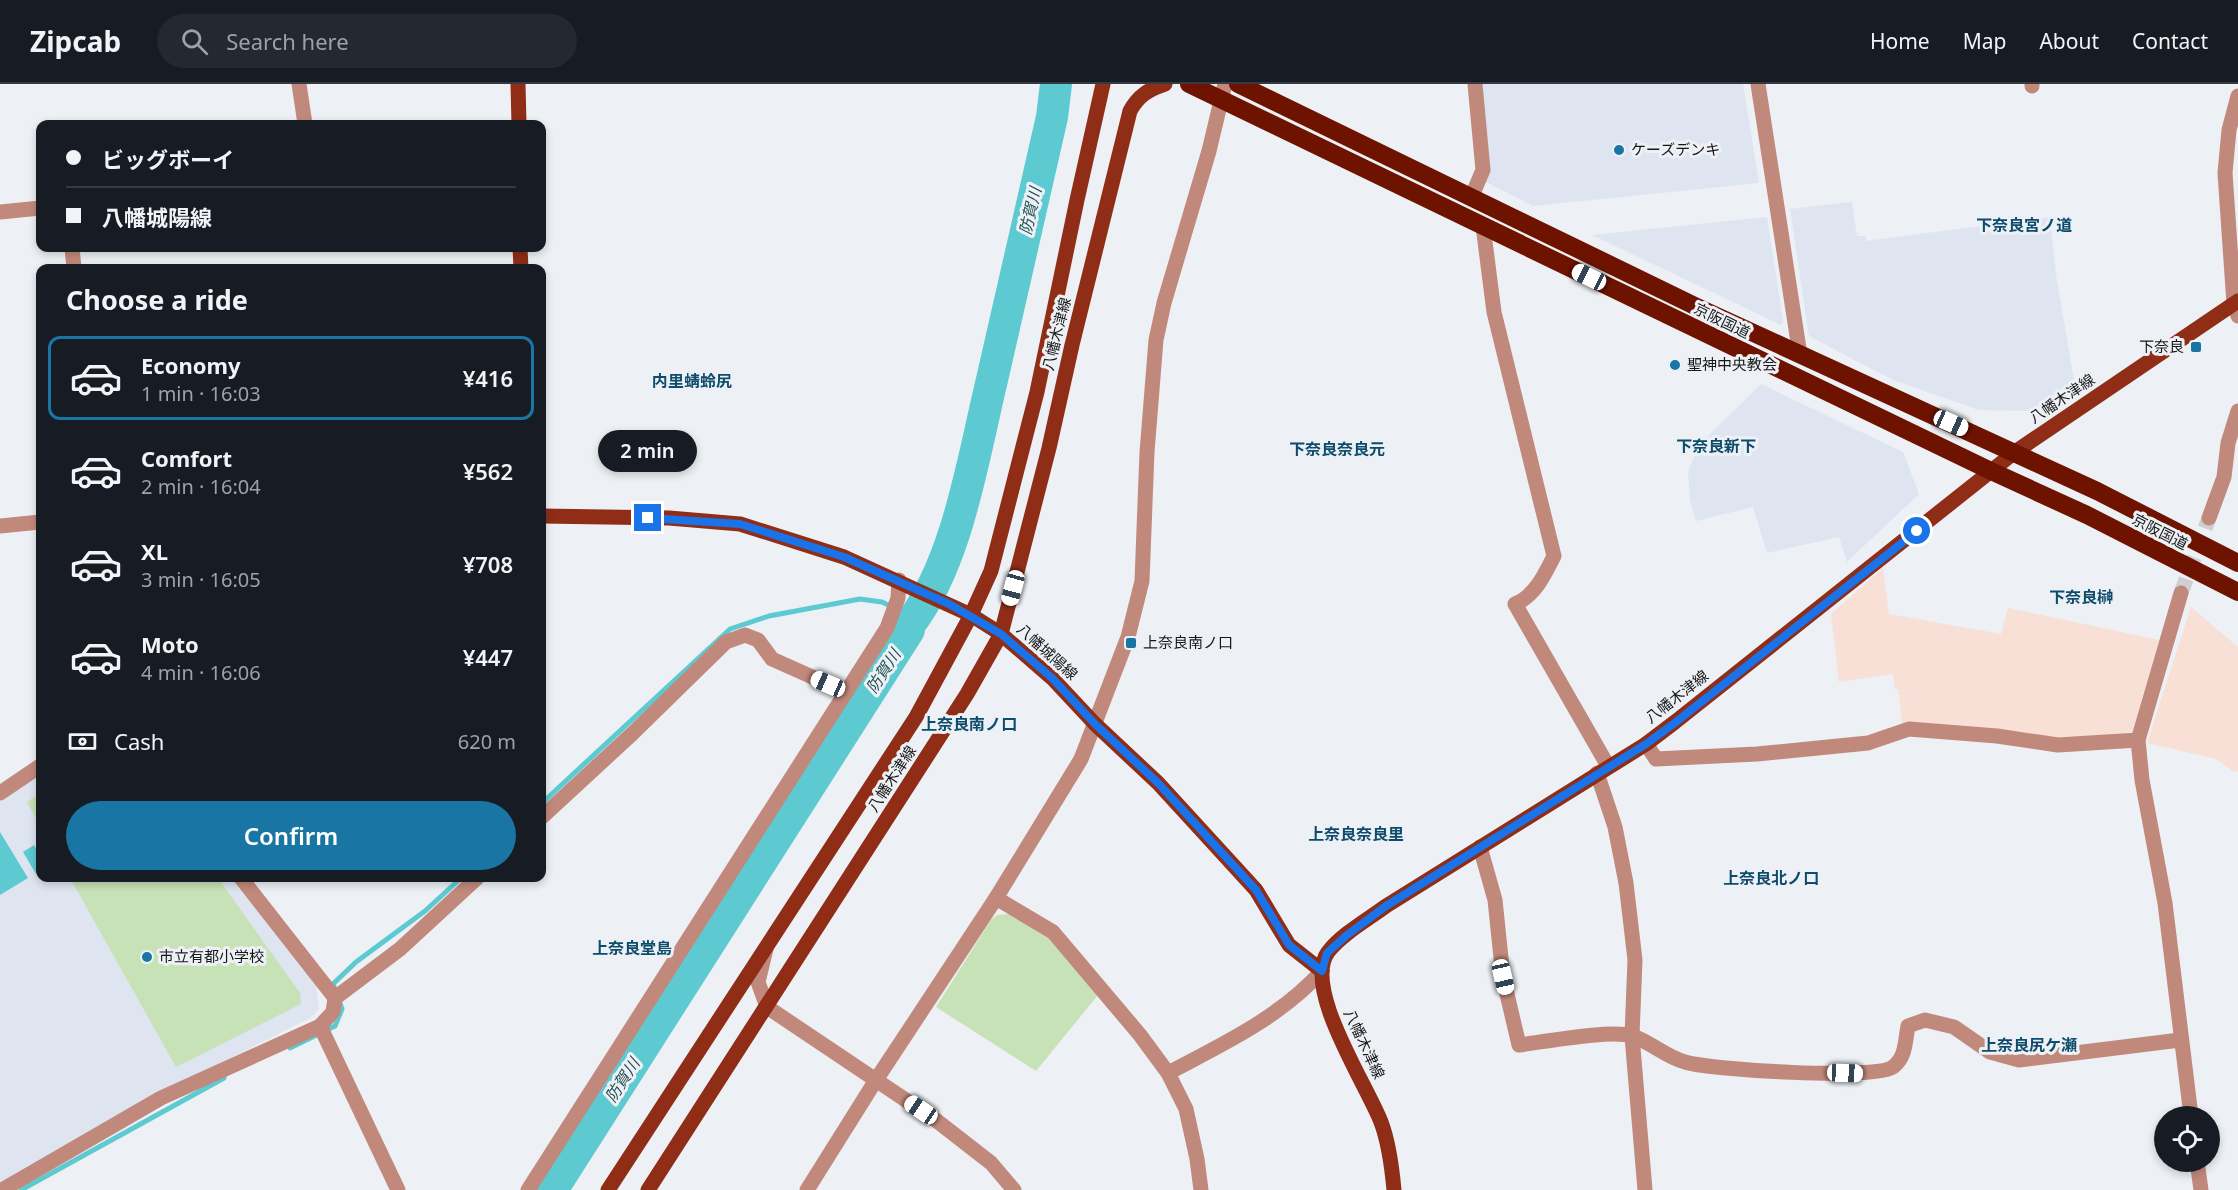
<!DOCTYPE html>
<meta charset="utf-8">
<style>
body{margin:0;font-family:"Noto Sans","Noto Sans JP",sans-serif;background:#242831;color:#f1f3f6;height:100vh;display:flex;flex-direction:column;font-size:22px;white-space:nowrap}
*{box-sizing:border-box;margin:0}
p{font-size:20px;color:#9ea1a6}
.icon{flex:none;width:33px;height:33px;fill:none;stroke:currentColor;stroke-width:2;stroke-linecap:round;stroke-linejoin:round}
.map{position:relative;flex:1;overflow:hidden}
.details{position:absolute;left:36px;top:180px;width:510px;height:618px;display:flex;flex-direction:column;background:#171b24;border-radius:12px;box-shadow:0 3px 9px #0003}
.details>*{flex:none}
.top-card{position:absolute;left:36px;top:36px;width:510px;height:132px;border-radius:12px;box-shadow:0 3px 9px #0003;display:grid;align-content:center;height:132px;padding:0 30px;background:#171b24}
.fabs{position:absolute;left:2154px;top:1022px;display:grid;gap:12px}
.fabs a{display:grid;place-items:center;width:66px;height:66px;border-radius:50%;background:#171b24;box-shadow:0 3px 9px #0003;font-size:30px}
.end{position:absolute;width:27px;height:27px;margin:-14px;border:8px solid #1a73e8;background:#fff;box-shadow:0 0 0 3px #fff}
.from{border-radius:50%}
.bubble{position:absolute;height:42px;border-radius:21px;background:#171b24;box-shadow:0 3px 9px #0003;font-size:20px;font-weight:600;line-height:42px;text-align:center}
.car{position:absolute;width:18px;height:36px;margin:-18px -9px;border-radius:8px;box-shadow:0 0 4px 2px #0007;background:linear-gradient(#fff 24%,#345 0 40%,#fff 0 76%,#345 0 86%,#fff 0)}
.top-card b{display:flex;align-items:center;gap:21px;height:57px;font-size:22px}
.top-card b+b{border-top:2px solid #363941}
.top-card i{width:15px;height:15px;background:#f1f3f6}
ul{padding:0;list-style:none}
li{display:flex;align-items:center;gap:18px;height:84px;margin:0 12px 9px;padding:0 18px;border:3px solid transparent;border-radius:12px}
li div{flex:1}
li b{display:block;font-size:22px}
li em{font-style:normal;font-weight:600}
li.on{border-color:#1975a3}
li>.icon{width:54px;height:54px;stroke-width:1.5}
h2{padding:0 30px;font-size:27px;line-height:72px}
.pay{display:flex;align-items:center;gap:15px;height:66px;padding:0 30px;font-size:22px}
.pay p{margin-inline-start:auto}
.button{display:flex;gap:12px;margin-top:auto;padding:12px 30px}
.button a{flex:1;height:69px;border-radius:36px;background:#1975a3;color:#fff;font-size:24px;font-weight:600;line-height:69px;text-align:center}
header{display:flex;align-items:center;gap:36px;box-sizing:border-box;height:84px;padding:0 30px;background:#171b24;border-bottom:2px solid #363941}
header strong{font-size:28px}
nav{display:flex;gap:33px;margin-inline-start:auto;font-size:21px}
.search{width:420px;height:54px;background:#242831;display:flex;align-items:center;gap:15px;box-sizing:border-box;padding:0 21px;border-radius:33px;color:#9ea1a6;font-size:22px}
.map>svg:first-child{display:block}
.built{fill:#dee5f0}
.industrial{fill:#f8e0d6}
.green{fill:#c8e2b7}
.water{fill:#5dcad2}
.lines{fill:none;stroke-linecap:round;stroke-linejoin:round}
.stream{stroke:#5dcad2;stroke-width:5}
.river{stroke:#5dcad2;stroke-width:32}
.minor-tunnel{stroke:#cdcfd3;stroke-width:15;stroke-dasharray:15 8;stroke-linecap:butt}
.minor{stroke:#c1897b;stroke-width:15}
.major{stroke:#8f2d16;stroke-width:15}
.highway{stroke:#6e1300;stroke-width:18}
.route{stroke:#1a73e8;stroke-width:8}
.poi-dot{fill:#1975a3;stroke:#edf0f4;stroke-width:2}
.labels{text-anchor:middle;stroke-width:6;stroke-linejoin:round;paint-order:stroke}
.poi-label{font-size:15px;fill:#161718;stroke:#edf0f4;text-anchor:start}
.street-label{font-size:15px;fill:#161718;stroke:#edf0f4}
.water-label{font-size:16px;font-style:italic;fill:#1f5053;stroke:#edf0f4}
.neighbourhood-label{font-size:16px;font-weight:bold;fill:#0d4c6c;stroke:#edf0f4}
</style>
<header>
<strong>Zipcab</strong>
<div class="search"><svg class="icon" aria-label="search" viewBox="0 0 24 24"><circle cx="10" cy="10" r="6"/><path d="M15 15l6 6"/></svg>Search here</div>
<nav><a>Home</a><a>Map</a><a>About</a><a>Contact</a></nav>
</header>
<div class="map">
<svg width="2238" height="1106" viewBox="0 0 2238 1106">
<rect width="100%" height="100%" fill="#edf0f4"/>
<g class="built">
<polygon points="1477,0 1743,0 1759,99 1533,122 1483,97"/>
<polygon points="1852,118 1857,152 1866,152 1866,157 2050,133 2056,191 2074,296 2029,327 1979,326 1893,296 1809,252 1790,125"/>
<polygon points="1767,133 1783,237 1781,241 1592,151"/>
<polygon points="1761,300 1903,368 1919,410 1847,478 1839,453 1767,469 1753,423 1696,437 1690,416 1688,388 1699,361"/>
<polygon points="40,689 40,794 238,794 316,902 319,924 312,933 113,1033 0,1101 0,717"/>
</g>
<g class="industrial">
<polygon points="1883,484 1889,530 2001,550 2008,524 2159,556 2132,648 2063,655 1903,644 1898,606 1935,613 1895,605 1893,590 1839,598 1831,530"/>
<polygon points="2191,523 2238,563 2238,688 2233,687 2216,675 2147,659"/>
</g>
<g class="green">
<polygon points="40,709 40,742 27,718"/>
<polygon points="70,794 218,794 300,909 301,920 176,983"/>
<polygon points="1010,830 1051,853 1098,911 1036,987 936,923 991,836 997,831"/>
</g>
<g class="water">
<polygon points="0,748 28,794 0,811"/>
<polygon points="34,761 40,771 40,787 36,790 23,768"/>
</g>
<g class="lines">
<g class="stream">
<polyline points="542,719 730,545 769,532 860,515 882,518 915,534"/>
<polyline points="335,905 333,900 356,878 425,827 461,794"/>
<polyline points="290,964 335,942 342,925 339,916"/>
<polyline points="21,1106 224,994"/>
</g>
<path class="river" d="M552 1106 909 546V541C957 480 973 375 991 300 1011 211 1032 122 1052 33L1056 0"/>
<polyline class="minor-tunnel" points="2181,509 2209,434"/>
<g class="minor">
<polyline points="299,0 305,40"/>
<polyline points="1758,0 1800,271"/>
<polyline points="2032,0 2032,2"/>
<polyline points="2238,12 2229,46 2225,89 2234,220 2238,232"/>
<polyline points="1471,114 1483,86 1475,0"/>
<polyline points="0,128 40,124"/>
<path d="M1483 142 1494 228 1554 472C1545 490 1535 512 1515 520L1608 682"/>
<polyline points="72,164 74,184"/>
<polyline points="2209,434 2224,393 2228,359 2238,327"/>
<polyline points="0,442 40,438"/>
<polyline points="2181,509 2138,656 2142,696 2165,819 2191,1032"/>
<polyline points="1646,660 1656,675 1757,670 1868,659 1909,645 1997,652 2058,661 2138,656"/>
<polyline points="1597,689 1615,743 1626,799 1635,876 1632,952 1645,1106"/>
<polyline points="0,709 40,682"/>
<polyline points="542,733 633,649 726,558 745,551 758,556 772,575 846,608"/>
<path d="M1480 763 1495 816 1503 893 1519 961C1544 958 1612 945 1632 952 1651 958 1666 973 1685 978 1711 986 1875 996 1893 983 1906 973 1905 958 1908 942L1925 936 1954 943 1990 968 2019 976 2180 956"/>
<polyline points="241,794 335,914"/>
<polyline points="996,814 1053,848 1140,951 1168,989 1186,1025 1197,1075 1201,1106"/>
<polyline points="766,865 758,898 767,923 937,1037 991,1079 1014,1106"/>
<polyline points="320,942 398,1106"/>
<path d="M1168 989C1223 960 1279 934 1322 887"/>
<polyline points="2197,1077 2201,1106"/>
<polyline points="2,1106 161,1014 320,942 333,928 335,914 400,865 477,794"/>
<polyline points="528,1106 887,544 898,514 899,496"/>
<polyline points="807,1106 876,996 996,814 1081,675 1128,553 1142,497 1147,368 1156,256 1164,219 1209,67 1225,0"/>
</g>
<g class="major">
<polyline points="518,0 519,40"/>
<polyline points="520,164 521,184"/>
<polyline points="542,432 669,434 740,440 844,473 971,531 1001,550 1052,594 1095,640 1158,699 1256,806 1289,861 1322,887"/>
<polyline points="608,1106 916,633 971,531 991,487 1037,308 1077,116 1103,0"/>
<path d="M648 1106 967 610 1001 550 1049 364 1072 261 1130 27C1138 12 1149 5 1165 0"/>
<path d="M1394 1106C1392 1084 1389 1059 1381 1038 1367 1001 1302 904 1328 868 1342 850 1367 836 1386 822L1646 660 1675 638 2015 368 2238 217"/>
</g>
<g class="highway">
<polyline points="1189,0 1991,387 2087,431 2238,508"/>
<polyline points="1238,0 1697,223 2097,407 2238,479"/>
</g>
</g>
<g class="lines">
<polyline class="route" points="648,434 740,440 844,473 949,520 1001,550 1052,594 1095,640 1158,699 1256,806 1289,861 1322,887 1327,869 1347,851 1386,822 1646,660 1676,638 1917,447"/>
</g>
<g class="poi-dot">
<circle cx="1619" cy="66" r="6"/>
<rect x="2190" y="257" width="12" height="12" rx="3"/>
<circle cx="1675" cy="281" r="6"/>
<rect x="1125" y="553" width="12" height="12" rx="3"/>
<circle cx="147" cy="873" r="6"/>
</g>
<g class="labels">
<g class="poi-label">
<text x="1631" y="71">ケーズデンキ</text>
<text x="2184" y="268" text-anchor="end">下奈良</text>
<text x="1687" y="286">聖神中央教会</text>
<text x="1143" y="564">上奈良南ノ口</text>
<text x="159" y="878">市立有都小学校</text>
</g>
<g class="street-label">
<text transform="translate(1722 237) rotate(26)" y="5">京阪国道</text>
<text transform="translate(1057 250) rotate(-76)" y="5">八幡木津線</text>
<text transform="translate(2062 315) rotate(-34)" y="5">八幡木津線</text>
<text transform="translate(2160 448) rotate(27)" y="5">京阪国道</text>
<text transform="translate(1047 568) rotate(42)" y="5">八幡城陽線</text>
<text transform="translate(1677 613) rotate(-38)" y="5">八幡木津線</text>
<text transform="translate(892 695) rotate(-57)" y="5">八幡木津線</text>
<text transform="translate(1364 960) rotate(65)" y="5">八幡木津線</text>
</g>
<g class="water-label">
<text transform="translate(1030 127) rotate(-77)" y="6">防賀川</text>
<text transform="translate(883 587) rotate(-57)" y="6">防賀川</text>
<text transform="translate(622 996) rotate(-57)" y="6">防賀川</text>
</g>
<g class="neighbourhood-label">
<text x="2024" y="147">下奈良宮ノ道</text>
<text x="692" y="303">内里蜻蛉尻</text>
<text x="1716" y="368">下奈良新下</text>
<text x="1337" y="371">下奈良奈良元</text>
<text x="2081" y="519">下奈良榊</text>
<text x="969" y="646">上奈良南ノ口</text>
<text x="1356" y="756">上奈良奈良里</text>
<text x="1771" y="800">上奈良北ノ口</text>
<text x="632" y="870">上奈良堂島</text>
<text x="2029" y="967">上奈良尻ケ瀬</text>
</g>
</g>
</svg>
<div class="fabs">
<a><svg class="icon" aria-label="locate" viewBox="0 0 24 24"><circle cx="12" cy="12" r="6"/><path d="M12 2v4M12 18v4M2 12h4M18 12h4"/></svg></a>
</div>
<i class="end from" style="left:1917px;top:447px"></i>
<i class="end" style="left:648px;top:434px"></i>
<div class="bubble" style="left:598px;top:346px;width:99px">2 min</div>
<i class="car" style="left:1589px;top:193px;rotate:296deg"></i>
<i class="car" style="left:1951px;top:339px;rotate:114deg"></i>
<i class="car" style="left:1013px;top:504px;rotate:195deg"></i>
<i class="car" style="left:828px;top:600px;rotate:294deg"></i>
<i class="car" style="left:1503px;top:893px;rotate:167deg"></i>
<i class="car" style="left:1845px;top:989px;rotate:92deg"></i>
<i class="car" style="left:921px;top:1026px;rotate:304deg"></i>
<div class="top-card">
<b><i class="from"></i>ビッグボーイ</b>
<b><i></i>八幡城陽線</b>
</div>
<section class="details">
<h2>Choose a ride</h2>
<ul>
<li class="on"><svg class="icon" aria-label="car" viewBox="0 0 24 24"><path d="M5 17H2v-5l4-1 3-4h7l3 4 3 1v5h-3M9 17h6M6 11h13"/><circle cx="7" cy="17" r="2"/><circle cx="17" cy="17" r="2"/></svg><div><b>Economy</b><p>1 min · 16:03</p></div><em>¥416</em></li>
<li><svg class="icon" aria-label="car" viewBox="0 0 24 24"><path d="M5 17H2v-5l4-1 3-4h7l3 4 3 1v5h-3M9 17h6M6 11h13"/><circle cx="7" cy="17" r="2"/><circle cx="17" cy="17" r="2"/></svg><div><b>Comfort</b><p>2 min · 16:04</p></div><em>¥562</em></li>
<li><svg class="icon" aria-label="car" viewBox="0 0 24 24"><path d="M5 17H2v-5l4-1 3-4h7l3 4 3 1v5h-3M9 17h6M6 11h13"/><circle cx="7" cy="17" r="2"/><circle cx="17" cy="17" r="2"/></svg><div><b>XL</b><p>3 min · 16:05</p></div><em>¥708</em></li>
<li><svg class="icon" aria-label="car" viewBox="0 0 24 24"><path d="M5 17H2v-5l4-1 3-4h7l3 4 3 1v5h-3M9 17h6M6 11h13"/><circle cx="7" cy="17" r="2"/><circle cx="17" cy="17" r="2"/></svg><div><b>Moto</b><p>4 min · 16:06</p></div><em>¥447</em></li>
</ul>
<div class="pay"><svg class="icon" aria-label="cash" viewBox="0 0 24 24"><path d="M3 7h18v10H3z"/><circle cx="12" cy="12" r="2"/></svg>Cash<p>620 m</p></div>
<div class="button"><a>Confirm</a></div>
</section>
</div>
